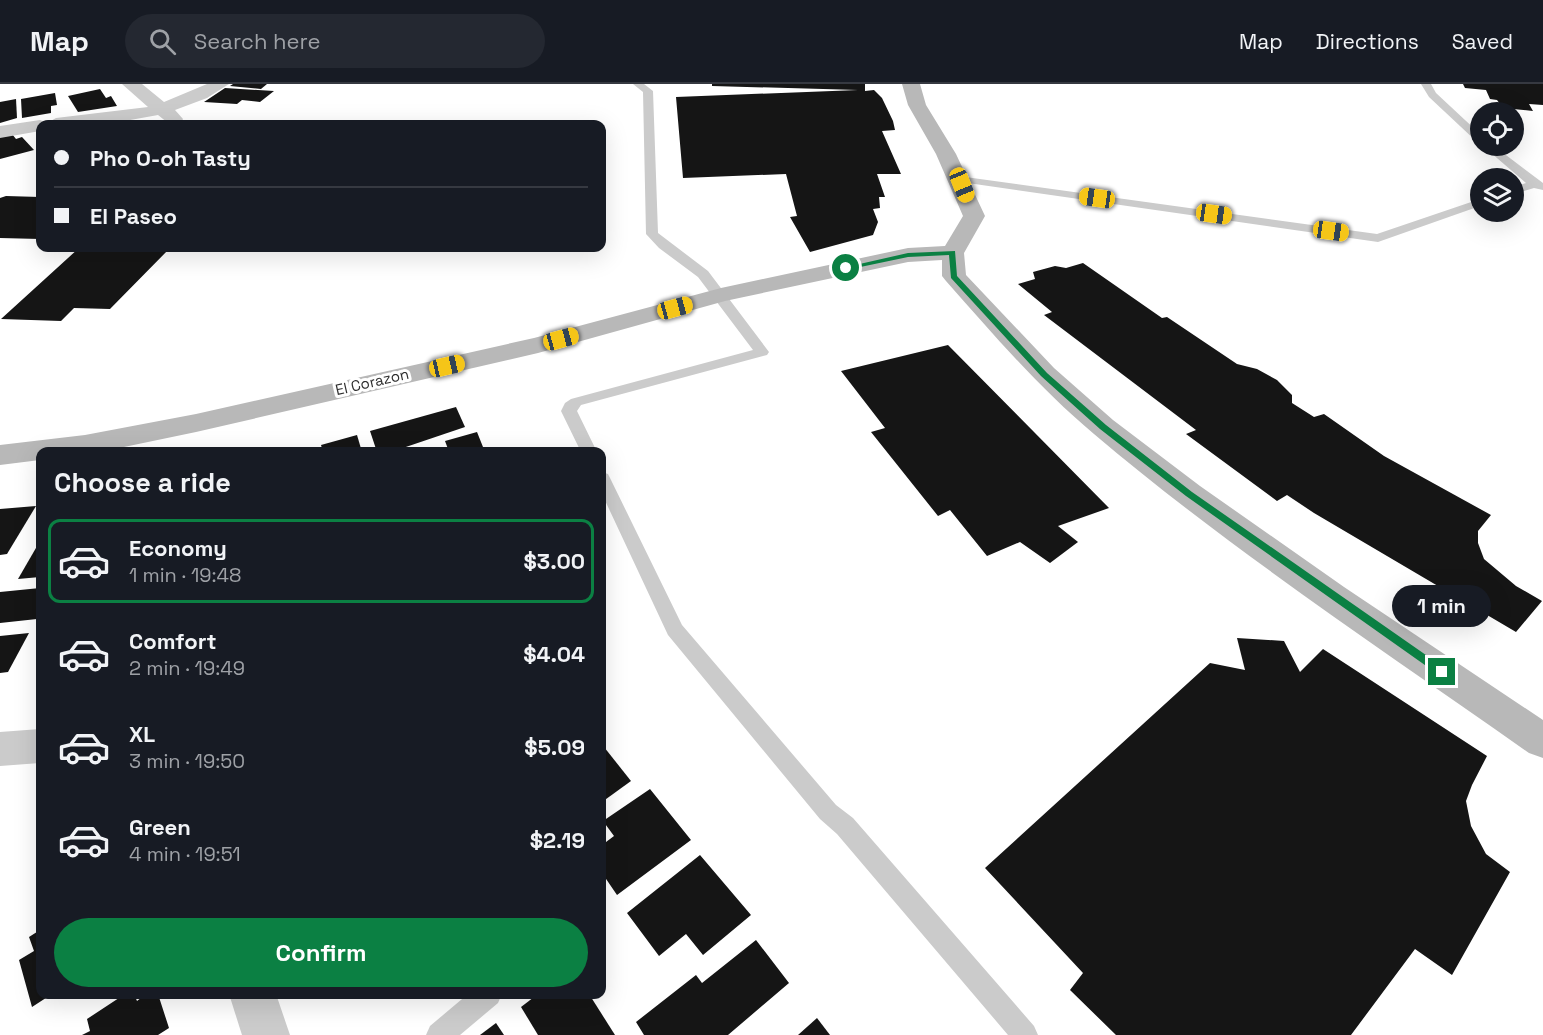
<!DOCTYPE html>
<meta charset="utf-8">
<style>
body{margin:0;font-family:"Space Grotesk",sans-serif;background:#242831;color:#f1f3f6;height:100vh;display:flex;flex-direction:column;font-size:22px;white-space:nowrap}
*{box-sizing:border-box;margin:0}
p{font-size:20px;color:#9ea1a6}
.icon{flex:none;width:33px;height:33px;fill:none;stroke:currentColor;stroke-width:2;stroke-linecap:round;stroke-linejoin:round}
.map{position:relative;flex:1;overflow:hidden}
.panel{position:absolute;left:36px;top:363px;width:570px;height:552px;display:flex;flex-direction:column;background:#171b24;border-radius:12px;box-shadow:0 6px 24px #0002}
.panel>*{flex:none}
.banner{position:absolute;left:36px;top:36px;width:570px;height:132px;border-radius:12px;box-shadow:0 6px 24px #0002;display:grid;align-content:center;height:132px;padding:0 18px;background:#171b24}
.tools{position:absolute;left:1470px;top:18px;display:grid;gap:12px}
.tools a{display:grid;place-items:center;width:54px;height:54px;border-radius:50%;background:#171b24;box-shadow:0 6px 24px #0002;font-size:30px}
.end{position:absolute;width:27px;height:27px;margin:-14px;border:8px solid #0b8043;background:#fff;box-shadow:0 0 0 3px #fff}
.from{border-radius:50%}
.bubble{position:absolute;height:42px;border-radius:21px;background:#171b24;box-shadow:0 6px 24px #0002;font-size:20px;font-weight:600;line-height:42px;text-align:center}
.car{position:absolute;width:18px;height:36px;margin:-18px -9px;border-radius:8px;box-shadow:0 0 4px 2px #0007;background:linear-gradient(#f5c518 24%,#345 0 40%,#f5c518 0 76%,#345 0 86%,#f5c518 0)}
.banner b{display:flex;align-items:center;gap:21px;height:57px;font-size:22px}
.banner b+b{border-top:2px solid #363941}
.banner i{width:15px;height:15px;background:#f1f3f6}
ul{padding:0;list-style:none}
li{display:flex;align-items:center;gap:18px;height:84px;margin:0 12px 9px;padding:0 6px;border:3px solid transparent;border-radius:12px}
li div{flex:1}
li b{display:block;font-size:22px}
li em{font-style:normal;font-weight:600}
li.current{border-color:#0b8043}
li>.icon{width:54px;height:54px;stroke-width:1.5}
h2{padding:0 18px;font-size:27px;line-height:72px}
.primary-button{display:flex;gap:12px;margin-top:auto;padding:12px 18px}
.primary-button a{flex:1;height:69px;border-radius:36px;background:#0b8043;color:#fff;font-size:24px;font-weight:600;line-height:69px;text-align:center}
header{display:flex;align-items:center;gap:36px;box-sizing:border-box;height:84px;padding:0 30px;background:#171b24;border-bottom:2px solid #363941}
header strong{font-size:28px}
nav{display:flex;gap:33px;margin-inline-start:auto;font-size:21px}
.search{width:420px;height:54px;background:#242831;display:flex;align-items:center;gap:15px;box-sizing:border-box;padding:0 21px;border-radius:33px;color:#9ea1a6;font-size:22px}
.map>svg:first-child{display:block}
.building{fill:#151515}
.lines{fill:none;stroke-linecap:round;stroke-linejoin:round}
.lane{fill:#cbcbcb;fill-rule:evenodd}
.street{fill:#cbcbcb;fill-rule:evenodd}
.secondary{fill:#b8b8b8;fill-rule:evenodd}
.route{fill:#0b8043}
.labels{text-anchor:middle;stroke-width:6;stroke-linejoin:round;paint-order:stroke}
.far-street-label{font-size:15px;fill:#2e2e2e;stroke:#fff}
</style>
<header>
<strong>Map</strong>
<div class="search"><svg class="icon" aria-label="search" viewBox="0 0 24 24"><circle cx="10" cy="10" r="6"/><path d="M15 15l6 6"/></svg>Search here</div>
<nav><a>Map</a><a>Directions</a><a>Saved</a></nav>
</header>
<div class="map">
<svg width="1543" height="951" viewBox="0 0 1543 951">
<rect width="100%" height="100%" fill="#fff"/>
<g class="building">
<polygon points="233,0 267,0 261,5 230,2"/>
<polygon points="712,0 865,0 865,7 874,6 882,14 893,37 895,46 882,47 901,90 877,90 885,113 879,113 880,124 873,125 878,138 873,151 810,168 790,133 797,132 786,90 683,94 676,13 858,6 712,2"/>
<polygon points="1463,0 1543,0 1543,21 1529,20 1533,27 1503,24 1497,16 1490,15 1486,6 1465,4"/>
<polygon points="225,4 274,7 260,18 242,16 237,20 204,18"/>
<polygon points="100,5 106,14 111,12 117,22 78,28 68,12"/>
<polygon points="55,9 57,21 51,22 51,29 22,34 21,15"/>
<polygon points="16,15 17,34 0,39 0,18"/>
<polygon points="12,50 16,55 22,53 34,66 0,75 0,53"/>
<polygon points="6,112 40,113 40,155 0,154 0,114"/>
<polygon points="79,164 170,164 110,225 74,224 61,237 1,235"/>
<polygon points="1083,179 1162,234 1167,233 1237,280 1257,285 1277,296 1292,311 1292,319 1314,333 1324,330 1384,372 1491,431 1478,447 1478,459 1484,475 1516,502 1542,517 1516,548 1314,429 1287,411 1277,417 1186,350 1196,346 1044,231 1052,228 1018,200 1035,195 1033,188 1055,182 1066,184"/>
<polygon points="948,261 1109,424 1058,442 1078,458 1050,479 1020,458 987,472 950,426 938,432 871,348 885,344 841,287"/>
<polygon points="456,323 465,343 391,368 377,368 370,347"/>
<polygon points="477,348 485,368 444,368 448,365 445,357"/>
<polygon points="357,351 362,368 323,368 321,361"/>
<polygon points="36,422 7,470 0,471 0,425"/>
<polygon points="40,457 40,493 18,495"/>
<polygon points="40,504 40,529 37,535 0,539 0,508"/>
<polygon points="29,549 8,588 0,589 0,552"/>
<polygon points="1237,554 1284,557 1300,588 1323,565 1487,672 1472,701 1466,717 1471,742 1486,770 1510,788 1452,891 1415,865 1351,951 1116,951 1070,906 1083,889 985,784 1210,579 1245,586"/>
<polygon points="604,663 631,697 602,718 602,664"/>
<polygon points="650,705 691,756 617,811 602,789 602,761 614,752 603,737"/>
<polygon points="700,771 751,831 703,871 686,850 659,872 627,829"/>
<polygon points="40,846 40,910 52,910 32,923 19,876 34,867 29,853"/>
<polygon points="756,856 789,899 728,951 644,951 636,938 696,891 702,899"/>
<polygon points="125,910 134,910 137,917 146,910 158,910 169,944 158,951 82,951 90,947 87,935"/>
<polygon points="538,910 589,910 615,951 538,951 521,923"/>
<polygon points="817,934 830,951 798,951"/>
<polygon points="496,939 504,951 480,951"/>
</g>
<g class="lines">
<g class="lane">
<polygon points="633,0 644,0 653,7 658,149 708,187 769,268 767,271 581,321 577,327 597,368 581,368 561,327 565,319 571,315 753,266 698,193 659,164 646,150 643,8"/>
<polygon points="1421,0 1431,0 1436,9 1480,50 1480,58 1476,57 1429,13"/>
<polygon points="1483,62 1494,62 1543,99 1543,106 1534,104 1514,110 1514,103 1526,99"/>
<polygon points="958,92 1377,150 1480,115 1480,122 1378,158 954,97 952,95"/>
<polygon points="602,388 608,390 610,394 682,541 836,721 853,734 1034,942 1038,951 1008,951 837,750 820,735 668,551 602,410"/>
<polygon points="468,910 502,910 498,919 460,951 426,951 430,942"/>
</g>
<g class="street">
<path d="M122 0H142L164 18 207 0H229L207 14 175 26 183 35 181 39C170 42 166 37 158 31L108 40H40V47L0 54V42L40 36 47 39 56 34 148 23Z"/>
<polygon points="40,645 40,679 0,682 0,648"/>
<polygon points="229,910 276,910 290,951 242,951"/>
</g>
<path class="secondary" d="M902 0H920L926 21 956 70 985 132 964 169 966 191 1054 284 1113 336 1200 402 1344 503 1543 636V674L1529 669C1383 566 1231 466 1094 350 1039 304 993 250 946 197L942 192V176L908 178 725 217 538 269 196 348 100 368H40V376L0 381V361L85 351 196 330 534 254 721 204 908 164 945 162 963 132 936 70 908 21Z"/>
</g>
<polygon class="route" points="955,167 957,192 1047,289 1106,341 1192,408 1446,585 1446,591 1439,591 1186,412 1100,345 1041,292 951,194 949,171 908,173 846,186 842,184 908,169"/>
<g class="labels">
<g class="far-street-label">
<text transform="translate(372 298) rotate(-13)" y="5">El Corazon</text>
</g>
</g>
</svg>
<div class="tools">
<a><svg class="icon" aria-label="locate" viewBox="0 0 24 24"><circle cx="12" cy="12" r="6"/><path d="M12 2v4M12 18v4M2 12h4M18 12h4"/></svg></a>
<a><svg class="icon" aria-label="layers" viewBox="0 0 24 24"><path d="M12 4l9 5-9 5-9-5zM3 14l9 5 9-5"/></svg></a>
</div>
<i class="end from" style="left:846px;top:184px"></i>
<i class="end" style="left:1442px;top:588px"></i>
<div class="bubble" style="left:1392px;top:501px;width:99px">1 min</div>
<i class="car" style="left:962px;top:101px;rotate:158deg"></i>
<i class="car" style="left:1097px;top:114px;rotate:278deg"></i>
<i class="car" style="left:1214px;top:130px;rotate:98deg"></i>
<i class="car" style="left:1331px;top:147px;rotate:98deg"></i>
<i class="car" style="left:675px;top:224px;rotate:75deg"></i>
<i class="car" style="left:561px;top:255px;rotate:75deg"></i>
<i class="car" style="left:447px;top:282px;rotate:77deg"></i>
<div class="banner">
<b><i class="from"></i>Pho O-oh Tasty</b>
<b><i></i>El Paseo</b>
</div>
<section class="panel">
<h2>Choose a ride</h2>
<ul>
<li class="current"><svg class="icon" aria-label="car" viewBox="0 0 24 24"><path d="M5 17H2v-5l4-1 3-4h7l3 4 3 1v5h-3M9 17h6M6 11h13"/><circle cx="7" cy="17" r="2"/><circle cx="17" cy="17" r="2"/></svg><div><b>Economy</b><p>1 min · 19:48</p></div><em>$3.00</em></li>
<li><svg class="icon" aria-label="car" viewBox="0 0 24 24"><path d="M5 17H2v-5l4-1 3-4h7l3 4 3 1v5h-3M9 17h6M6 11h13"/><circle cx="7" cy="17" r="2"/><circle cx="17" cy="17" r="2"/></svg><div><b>Comfort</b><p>2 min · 19:49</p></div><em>$4.04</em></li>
<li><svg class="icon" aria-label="car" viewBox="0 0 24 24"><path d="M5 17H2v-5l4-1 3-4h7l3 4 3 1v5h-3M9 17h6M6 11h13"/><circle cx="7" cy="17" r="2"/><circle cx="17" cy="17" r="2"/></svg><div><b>XL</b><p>3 min · 19:50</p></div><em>$5.09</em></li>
<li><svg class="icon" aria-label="car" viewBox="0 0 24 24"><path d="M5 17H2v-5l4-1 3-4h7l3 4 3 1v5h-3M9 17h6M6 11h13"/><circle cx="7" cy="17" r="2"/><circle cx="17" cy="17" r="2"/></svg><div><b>Green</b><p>4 min · 19:51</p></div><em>$2.19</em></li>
</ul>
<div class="primary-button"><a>Confirm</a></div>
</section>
</div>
